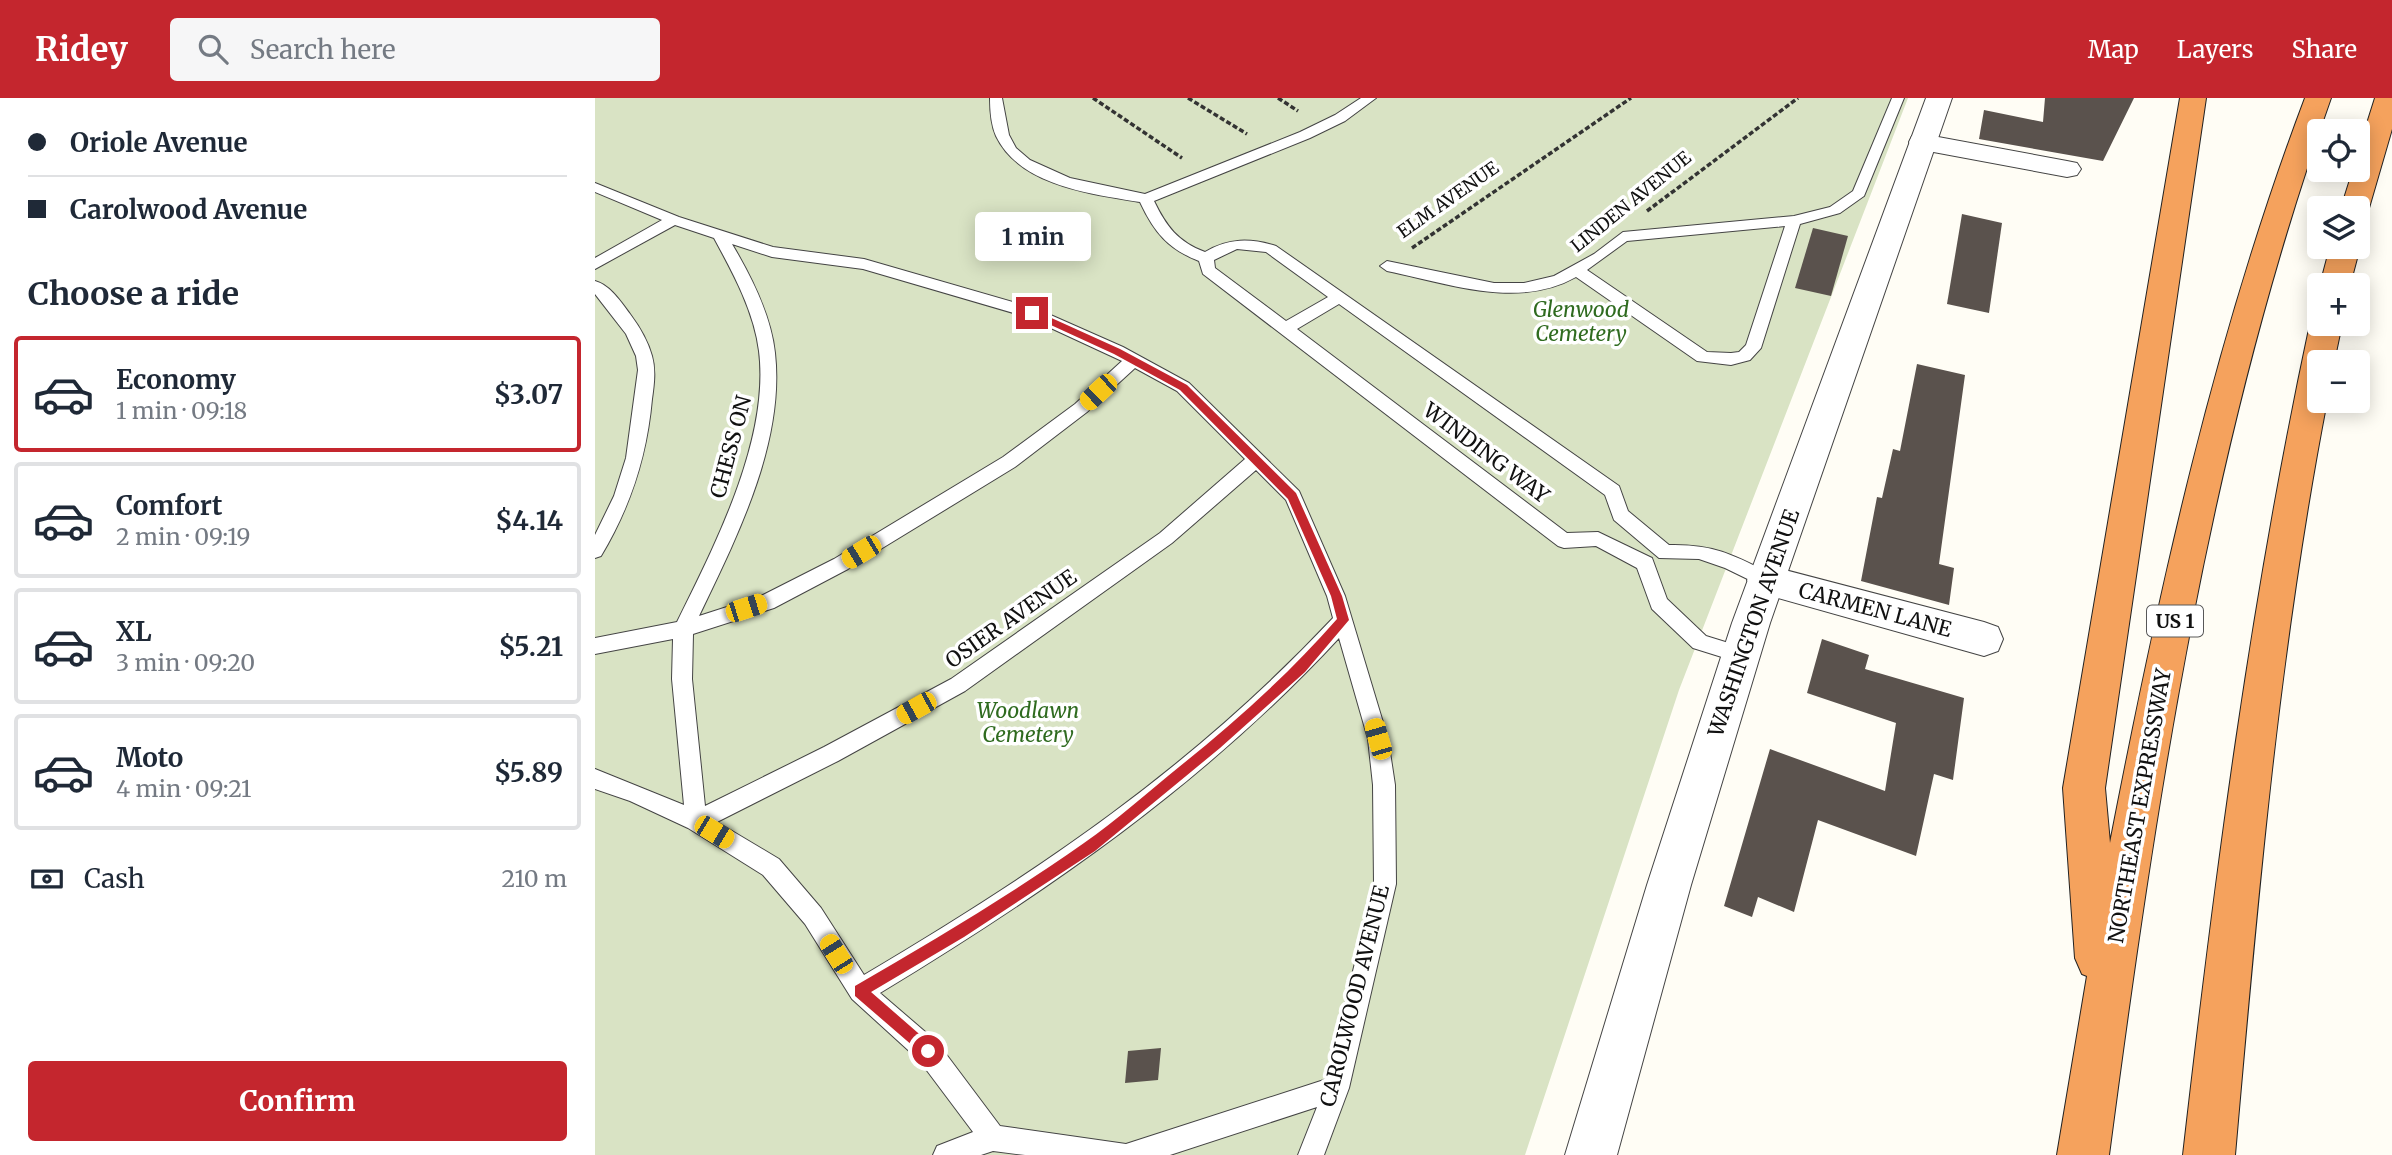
<!DOCTYPE html>
<meta charset="utf-8">
<style>
body{margin:0;font-family:Merriweather,serif;background:#f6f6f7;color:#1f2937;height:100vh;display:flex;flex-direction:column;font-size:26px;white-space:nowrap}
*{box-sizing:border-box;margin:0}
p{font-size:23px;color:#747a83}
.icon{flex:none;width:38px;height:38px;fill:none;stroke:currentColor;stroke-width:2;stroke-linecap:round;stroke-linejoin:round}
.map{position:relative;flex:1;overflow:hidden}
.drawer{display:flex;flex-direction:column;background:#fff;width:595px}
.drawer>*{flex:none}
.guide{display:grid;align-content:center;height:154px;padding:0 28px;background:#fff}
.tools{position:absolute;left:1712px;top:21px;display:grid;gap:14px}
.tools a{display:grid;place-items:center;width:63px;height:63px;border-radius:7px;background:#fff;box-shadow:0 4px 18px #0003;font-size:35px}
.end{position:absolute;width:32px;height:32px;margin:-16px;border:9px solid #c4262e;background:#fff;box-shadow:0 0 0 4px #fff}
.from{border-radius:50%}
.bubble{position:absolute;height:49px;border-radius:7px;background:#fff;box-shadow:0 4px 18px #0003;font-size:23px;font-weight:700;line-height:49px;text-align:center}
.car{position:absolute;width:21px;height:42px;margin:-21px -10px;border-radius:9px;box-shadow:0 0 5px 2px #0007;background:linear-gradient(#f5c518 24%,#345 0 40%,#f5c518 0 76%,#345 0 86%,#f5c518 0)}
.guide b{display:flex;align-items:center;gap:24px;height:66px;font-size:26px}
.guide b+b{border-top:2px solid #e0e1e3}
.guide i{width:18px;height:18px;background:#1f2937}
ul{padding:0;list-style:none}
li{display:flex;align-items:center;gap:21px;height:116px;margin:0 14px 10px;padding:0 14px;border:4px solid #e0e1e3;border-radius:7px}
li div{flex:1}
li b{display:block;font-size:26px}
li em{font-style:normal;font-weight:700}
li.selected{border-color:#c4262e}
li>.icon{width:63px;height:63px;stroke-width:1.5}
h2{padding:0 28px;font-size:32px;line-height:84px}
.pay{display:flex;align-items:center;gap:18px;height:77px;padding:0 28px;font-size:26px}
.pay p{margin-inline-start:auto}
.cta{display:flex;gap:14px;margin-top:auto;padding:14px 28px}
.cta a{flex:1;height:80px;border-radius:7px;background:#c4262e;color:#fff;font-size:28px;font-weight:700;line-height:80px;text-align:center}
header{display:flex;align-items:center;gap:42px;box-sizing:border-box;height:98px;padding:0 35px;background:#c4262e;color:#fff}
header strong{font-size:33px}
nav{display:flex;gap:38px;margin-inline-start:auto;font-size:24px}
.search{width:490px;height:63px;background:#f6f6f7;display:flex;align-items:center;gap:18px;box-sizing:border-box;padding:0 24px;border-radius:7px;color:#747a83;font-size:26px}
main{display:flex;flex:1;min-height:0}
.map>svg:first-child{display:block}
.cemetery{fill:#d9e3c4}
.building{fill:#5a524d}
.lines{fill:none;stroke-linecap:round;stroke-linejoin:round}
.service-casing{stroke:#444;stroke-width:2}
.minor-casing{stroke:#444;stroke-width:2}
.tertiary-casing{stroke:#444;stroke-width:2}
.motorway-casing{stroke:#222;stroke-width:2}
.path{stroke:#333;stroke-width:3.5;stroke-dasharray:5 2.5;stroke-linecap:butt}
.service{fill:#fff;fill-rule:evenodd}
.minor{fill:#fff;fill-rule:evenodd}
.tertiary{fill:#fff;fill-rule:evenodd}
.motorway{fill:#f5a25d;fill-rule:evenodd}
.route{fill:#c4262e}
.labels{text-anchor:middle;stroke-width:7;stroke-linejoin:round;paint-order:stroke}
.far-street-label{font-size:18px;fill:#111;stroke:#fff}
.shield{fill:#fff;stroke:#585858;stroke-width:2}
.shield-label{font-size:19px;font-weight:bold;fill:#111}
.park-label{font-size:21px;font-style:italic;fill:#2f6b1f;stroke:#fff}
.street-label{font-size:21px;fill:#111;stroke:#fff}
</style>
<header>
<strong>Ridey</strong>
<div class="search"><svg class="icon" aria-label="search" viewBox="0 0 24 24"><circle cx="10" cy="10" r="6"/><path d="M15 15l6 6"/></svg>Search here</div>
<nav><a>Map</a><a>Layers</a><a>Share</a></nav>
</header>
<main>
<section class="drawer">
<div class="guide">
<b><i class="from"></i>Oriole Avenue</b>
<b><i></i>Carolwood Avenue</b>
</div>
<h2>Choose a ride</h2>
<ul>
<li class="selected"><svg class="icon" aria-label="car" viewBox="0 0 24 24"><path d="M5 17H2v-5l4-1 3-4h7l3 4 3 1v5h-3M9 17h6M6 11h13"/><circle cx="7" cy="17" r="2"/><circle cx="17" cy="17" r="2"/></svg><div><b>Economy</b><p>1 min · 09:18</p></div><em>$3.07</em></li>
<li><svg class="icon" aria-label="car" viewBox="0 0 24 24"><path d="M5 17H2v-5l4-1 3-4h7l3 4 3 1v5h-3M9 17h6M6 11h13"/><circle cx="7" cy="17" r="2"/><circle cx="17" cy="17" r="2"/></svg><div><b>Comfort</b><p>2 min · 09:19</p></div><em>$4.14</em></li>
<li><svg class="icon" aria-label="car" viewBox="0 0 24 24"><path d="M5 17H2v-5l4-1 3-4h7l3 4 3 1v5h-3M9 17h6M6 11h13"/><circle cx="7" cy="17" r="2"/><circle cx="17" cy="17" r="2"/></svg><div><b>XL</b><p>3 min · 09:20</p></div><em>$5.21</em></li>
<li><svg class="icon" aria-label="car" viewBox="0 0 24 24"><path d="M5 17H2v-5l4-1 3-4h7l3 4 3 1v5h-3M9 17h6M6 11h13"/><circle cx="7" cy="17" r="2"/><circle cx="17" cy="17" r="2"/></svg><div><b>Moto</b><p>4 min · 09:21</p></div><em>$5.89</em></li>
</ul>
<div class="pay"><svg class="icon" aria-label="cash" viewBox="0 0 24 24"><path d="M3 7h18v10H3z"/><circle cx="12" cy="12" r="2"/></svg>Cash<p>210 m</p></div>
<div class="cta"><a>Confirm</a></div>
</section>
<div class="map">
<svg width="1797" height="1057" viewBox="0 0 1797 1057">
<rect width="100%" height="100%" fill="#fffdf5"/>
<polygon class="cemetery" points="0,0 1313,0 1084,592 930,1057 0,1057"/>
<g class="building">
<polygon points="1450,0 1539,0 1508,63 1384,41 1389,12 1448,24"/>
<polygon points="1367,116 1407,125 1394,215 1352,206"/>
<polygon points="1218,130 1253,138 1236,198 1200,190"/>
<polygon points="1322,266 1370,277 1344,466 1359,470 1354,507 1266,483 1282,399 1287,400 1298,351 1305,353"/>
<polygon points="1227,541 1274,557 1270,571 1369,600 1358,682 1339,676 1321,758 1223,722 1199,814 1163,799 1157,819 1129,808 1175,651 1290,693 1301,625 1212,595"/>
<polygon points="566,950 563,982 530,985 533,953"/>
</g>
<g class="lines">
<defs>
<g id="service">
<path d="M395 0H407L414 37 421 50 435 62 475 80 550 96 705 34 740 17 766 0H781L750 23 715 40 559 103C571 128 583 144 610 154 634 140 655 140 681 148L1024 388 1033 413 1074 447C1119 446 1139 457 1178 477L1180 482 1178 487 1171 490 1130 470 1104 461 1064 460 1019 422 1010 397 744 206 702 231 972 435 1003 434 1057 460 1072 501 1111 538 1153 551 1156 557 1153 563 1146 565 1098 550 1057 511 1042 470 1001 448 969 450 963 448 608 176 604 163C573 151 559 134 545 104 497 96 425 88 401 38 396 27 395 12 395 0ZM642 151 671 154 733 199 691 223 620 170 619 162Z"/>
<path d="M1297 0H1309L1269 98 1245 115 1205 126 1166 250 1155 262 1136 267 1102 263 981 179C923 212 852 185 792 173L785 168 792 163 899 185H929L959 178 999 156 1028 134 1199 118 1235 109 1258 93ZM1190 128 1151 247 1144 254 1136 255 1112 254 992 172 1032 143Z"/>
<path d="M0 85 84 119 178 149 269 161 442 211 528 249 594 285 704 393 750 498 793 641 800 687 801 786 754 990 729 1057H703L722 1009 575 1057H430L398 1053 386 1057H338L342 1048 378 1034 324 962 257 901 210 826 168 777 93 730 35 703 0 691V671L89 707 77 581 78 541 0 556V540L82 524C120 447 175 341 164 253 159 213 138 175 119 140L80 127 0 171V160L67 122 0 94ZM137 146 177 159 268 171 432 219 527 263 480 306 408 359 239 461 166 498 104 518C142 439 190 344 180 255 176 217 156 178 137 146ZM540 270 582 293 650 361 565 435 356 581 229 649 110 708 97 581 98 536 179 510 253 471 420 369 492 314ZM661 372 691 402 732 498 738 520C597 670 445 773 269 877L226 810 184 761 122 724 243 663 370 593 577 445ZM744 540 773 641 778 687 779 786 732 981 531 1046 405 1028 342 944 285 895C452 794 611 684 744 540Z"/>
<path d="M0 183C15 187 26 204 35 216 44 228 53 243 57 258 61 272 59 287 57 301 52 358 36 408 6 458L0 460V437L19 398 31 360 43 272 41 258 31 236 0 196Z"/>
</g>
<g id="minor">
<polygon points="1327,36 1472,63 1482,65 1486,71 1482,77 1472,79 1317,50 1314,44 1317,38"/>
<polygon points="1171,467 1389,524 1403,529 1408,541 1403,553 1389,558 1158,493 1152,482 1158,471"/>
</g>
<polygon id="tertiary" points="1331,0 1357,0 1175,525 1096,787 1022,1057 970,1057 1052,787 1137,525"/>
<g id="motorway">
<path d="M1585 0H1611L1510 690 1515 745C1564 493 1619 241 1710 0H1736C1615 339 1561 701 1514 1057H1462L1492 878 1487 876 1480 860 1468 690Z"/>
<polygon points="1780,0 1797,0 1797,31 1774,110 1770,116 1762,118 1762,110 1746,110 1758,72 1762,72 1762,57"/>
<polygon points="1762,145 1765,149 1755,187 1725,187 1735,149 1762,149"/>
<path d="M1724 217V226H1747L1739 264H1724V303H1732C1684 551 1662 805 1640 1057H1588C1620 778 1656 501 1715 226Z"/>
</g>
</defs>
<use href="#service" class="service-casing"/>
<use href="#minor" class="minor-casing"/>
<use href="#tertiary" class="tertiary-casing"/>
<use href="#motorway" class="motorway-casing"/>
<g class="path">
<polyline points="498,0 587,60"/>
<polyline points="593,0 652,36"/>
<polyline points="683,0 703,13"/>
<polyline points="1052,113 1203,0"/>
<polyline points="817,150 1036,0"/>
</g>
<use href="#service" class="service"/>
<use href="#minor" class="minor"/>
<use href="#tertiary" class="tertiary"/>
<use href="#motorway" class="motorway"/>
</g>
<path class="route" d="M434 213H441L525 251 592 287 701 395 747 498 754 522 710 574 625 650 500 753 369 839 276 894 338 948 340 953 338 958 333 961 260 898V888C338 843 415 797 489 745 522 722 553 694 584 669 641 623 694 576 742 521L736 498 693 401 585 292 519 256 434 217Z"/>
<g class="labels">
<g class="far-street-label">
<text transform="translate(853 102) rotate(-35)" y="6">ELM AVENUE</text>
<text transform="translate(1036 104) rotate(-39)" y="6">LINDEN AVENUE</text>
</g>
<rect class="shield" x="1552" y="507.5" width="56" height="31" rx="5"/>
<g class="shield-label">
<text x="1580" y="530">US 1</text>
</g>
<g class="park-label">
<text x="986" y="219">Glenwood<tspan x="986" dy="24">Cemetery</tspan></text>
<text x="433" y="620">Woodlawn<tspan x="433" dy="24">Cemetery</tspan></text>
</g>
<g class="street-label">
<text transform="translate(136 349) rotate(-75)" y="7">CHESS ON</text>
<text transform="translate(891 355) rotate(37)" y="7">WINDING WAY</text>
<text transform="translate(1280 512) rotate(15)" y="7">CARMEN LANE</text>
<text transform="translate(416 521) rotate(-35)" y="7">OSIER AVENUE</text>
<text transform="translate(1159 525) rotate(-71)" y="7">WASHINGTON AVENUE</text>
<text transform="translate(1545 708) rotate(-80)" y="7">NORTHEAST EXPRESSWAY</text>
<text transform="translate(760 898) rotate(-76)" y="7">CAROLWOOD AVENUE</text>
</g>
</g>
</svg>
<div class="tools">
<a><svg class="icon" aria-label="locate" viewBox="0 0 24 24"><circle cx="12" cy="12" r="6"/><path d="M12 2v4M12 18v4M2 12h4M18 12h4"/></svg></a>
<a><svg class="icon" aria-label="layers" viewBox="0 0 24 24"><path d="M12 4l9 5-9 5-9-5zM3 14l9 5 9-5"/></svg></a>
<a>+</a>
<a>−</a>
</div>
<i class="end from" style="left:333px;top:953px"></i>
<i class="end" style="left:437px;top:215px"></i>
<div class="bubble" style="left:380px;top:114px;width:116px">1 min</div>
<i class="car" style="left:503px;top:294px;rotate:227deg"></i>
<i class="car" style="left:266px;top:454px;rotate:239deg"></i>
<i class="car" style="left:151px;top:510px;rotate:72deg"></i>
<i class="car" style="left:321px;top:610px;rotate:241deg"></i>
<i class="car" style="left:783px;top:641px;rotate:344deg"></i>
<i class="car" style="left:119px;top:734px;rotate:121deg"></i>
<i class="car" style="left:241px;top:856px;rotate:328deg"></i>
</div>
</main>
